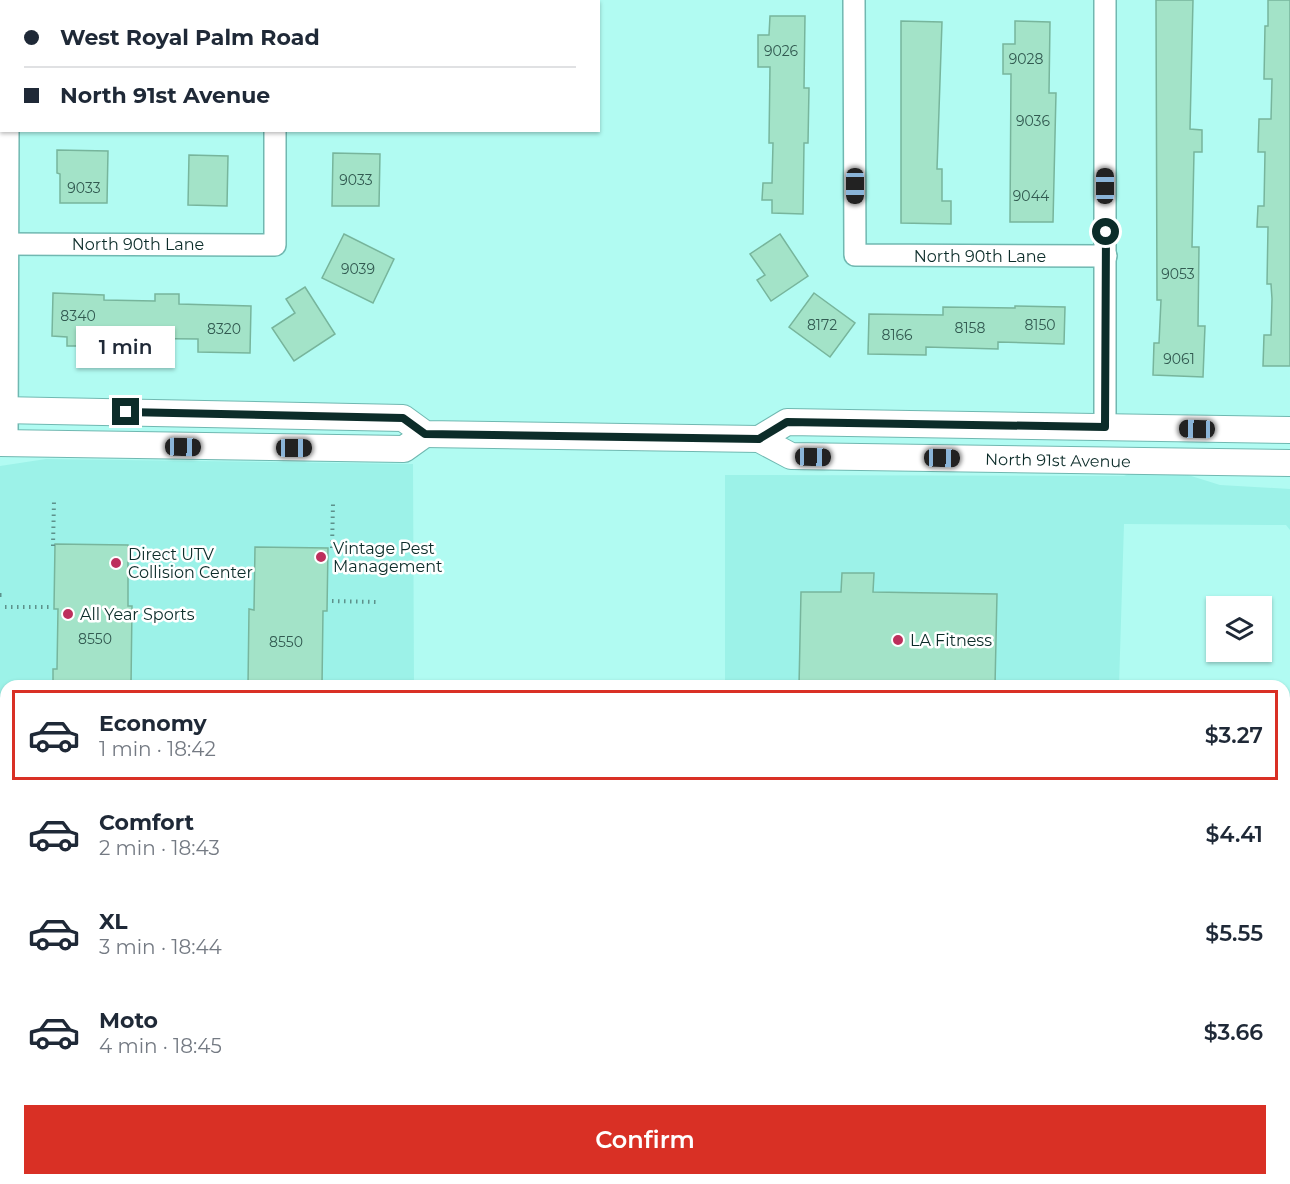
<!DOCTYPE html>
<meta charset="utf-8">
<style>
body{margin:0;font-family:Montserrat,sans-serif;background:#f6f6f7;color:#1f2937;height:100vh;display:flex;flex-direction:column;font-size:22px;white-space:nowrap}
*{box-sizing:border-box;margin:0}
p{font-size:20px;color:#747a83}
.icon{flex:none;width:33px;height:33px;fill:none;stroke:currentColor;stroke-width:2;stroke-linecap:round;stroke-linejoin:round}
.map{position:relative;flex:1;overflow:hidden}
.drawer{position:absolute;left:0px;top:680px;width:1290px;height:506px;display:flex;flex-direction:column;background:#fff;border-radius:18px 18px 0 0;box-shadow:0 2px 4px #0004}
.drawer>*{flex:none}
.hud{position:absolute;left:0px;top:0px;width:600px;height:132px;box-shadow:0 2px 4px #0004;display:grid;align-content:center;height:132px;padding:0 24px;background:#fff}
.controls{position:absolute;left:1206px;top:596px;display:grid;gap:12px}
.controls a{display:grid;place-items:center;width:66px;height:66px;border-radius:0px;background:#fff;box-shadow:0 2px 4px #0004;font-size:30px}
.end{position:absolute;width:27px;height:27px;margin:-14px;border:8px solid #0c2c29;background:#fff;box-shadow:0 0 0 3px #fff}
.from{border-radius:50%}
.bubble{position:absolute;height:42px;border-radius:0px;background:#fff;box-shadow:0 2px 4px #0004;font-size:20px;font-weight:600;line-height:42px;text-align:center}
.car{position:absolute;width:18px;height:36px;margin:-18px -9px;border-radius:8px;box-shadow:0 0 4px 2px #0007;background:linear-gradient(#222 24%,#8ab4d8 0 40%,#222 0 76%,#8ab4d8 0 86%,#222 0)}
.hud b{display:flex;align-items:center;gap:21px;height:57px;font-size:22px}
.hud b+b{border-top:2px solid #e0e1e3}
.hud i{width:15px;height:15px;background:#1f2937}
ul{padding:10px 0 0;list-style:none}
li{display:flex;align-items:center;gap:18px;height:90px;margin:0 12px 9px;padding:0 12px;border:3px solid transparent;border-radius:0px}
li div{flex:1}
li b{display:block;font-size:22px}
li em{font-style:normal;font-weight:600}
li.on{border-color:#d93025}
li>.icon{width:54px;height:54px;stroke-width:1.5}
.action{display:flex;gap:12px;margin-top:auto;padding:12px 24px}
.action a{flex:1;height:69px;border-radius:0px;background:#d93025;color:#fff;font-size:24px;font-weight:600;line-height:69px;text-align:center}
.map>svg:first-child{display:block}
.built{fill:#9cf2e8}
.building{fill:#a3e3c8;stroke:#77b59c;stroke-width:1.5}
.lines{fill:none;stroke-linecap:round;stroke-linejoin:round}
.minor-casing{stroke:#70b8b1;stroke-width:24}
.major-casing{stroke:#70b8b1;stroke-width:28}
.path{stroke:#5d918b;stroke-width:4;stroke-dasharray:1.5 4.5;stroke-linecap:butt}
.minor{stroke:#fff;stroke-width:21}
.major{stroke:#fff;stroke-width:26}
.route{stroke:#0c2c29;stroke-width:8}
.poi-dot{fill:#bd2f5c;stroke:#fff;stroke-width:2}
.labels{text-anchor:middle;stroke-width:5;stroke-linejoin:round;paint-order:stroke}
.number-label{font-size:14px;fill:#325a51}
.street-label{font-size:16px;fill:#0c2c29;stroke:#fff}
.poi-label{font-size:16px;fill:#0c2c29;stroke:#fff;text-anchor:start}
</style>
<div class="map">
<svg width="1290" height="1184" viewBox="0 0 1290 1184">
<rect width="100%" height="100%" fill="#b1fbf2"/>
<g class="built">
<polygon points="46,459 413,464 414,685 6,686 6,1179 417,1179 417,1184 0,1184 0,466"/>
<polygon points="1140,469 1172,470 1220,485 1290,489 1290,530 1286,525 1124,524 1119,685 725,686 725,475 1124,476"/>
<polygon points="1290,1131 1290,1184 723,1184 723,1179 1284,1179 1284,1132"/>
</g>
<g class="building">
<polygon points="1156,0 1193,0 1190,129 1202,130 1202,152 1194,152 1192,247 1199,247 1198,326 1205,326 1203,377 1153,375 1154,343 1159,343 1161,300 1157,300"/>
<polygon points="1268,0 1290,0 1290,366 1263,366 1264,335 1271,335 1272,299 1271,284 1267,284 1268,227 1257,227 1258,206 1264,206 1265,152 1258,152 1259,119 1271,119 1272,79 1264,79 1265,26 1268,26"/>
<polygon points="770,16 805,16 804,88 809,88 808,143 804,143 803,214 772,213 772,200 762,200 763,183 772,183 773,143 769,143 770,67 758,67 758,35 769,35"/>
<polygon points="901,21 942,22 937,169 942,169 942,201 951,201 951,224 901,223"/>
<polygon points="1015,21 1050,22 1049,93 1056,93 1053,222 1010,222 1011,74 1003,74 1003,44 1015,44"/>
<polygon points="57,150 108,151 107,203 60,203 60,174 57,173"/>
<polygon points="333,153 380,154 379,206 332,206"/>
<polygon points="189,155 228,156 227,206 188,205"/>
<polygon points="344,234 394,259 373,303 322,278"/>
<polygon points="780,234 808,276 771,301 757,280 765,275 750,254"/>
<polygon points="305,287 335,334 294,361 272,328 295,313 286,299"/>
<polygon points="53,293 104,295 104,300 155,301 155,294 179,294 179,304 251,306 250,353 198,352 198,339 103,338 103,346 67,346 67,337 52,336"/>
<polygon points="814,293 855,323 830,357 789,327"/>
<polygon points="1015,306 1065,307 1064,344 998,342 998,349 926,347 926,355 868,354 869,314 943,315 943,307 1015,308"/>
<polygon points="55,544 128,545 128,606 132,606 131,686 53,686 53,669 57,669 58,609 54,609"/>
<polygon points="255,547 328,548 327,611 323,611 322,686 248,686 249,609 254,610"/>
<polygon points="842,573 874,573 873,592 997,594 995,686 799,686 801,592 841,592"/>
</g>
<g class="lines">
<defs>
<g id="minor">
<polyline points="854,0 855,255 1106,256"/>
<polyline points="1105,0 1105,427"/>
<polyline points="8,2 8,0"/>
<polyline points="276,2 276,0"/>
<polyline points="0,244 275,245 275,130"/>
<polyline points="7,443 8,130"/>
</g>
<g id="major">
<polyline points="0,410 403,418 425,434 759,439 791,456 1290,463"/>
<polyline points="759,439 787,422 1290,430"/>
<polyline points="0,443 404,449 425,434"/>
</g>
</defs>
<use href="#minor" class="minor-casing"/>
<use href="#major" class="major-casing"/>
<g class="path">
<polyline points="53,546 54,501"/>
<polyline points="332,548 333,504"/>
<polyline points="0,595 5,595"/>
<polyline points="332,601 377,602"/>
<polyline points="5,607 52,607"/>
<polyline points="4,721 6,721"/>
<polyline points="0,851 2,851"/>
<polyline points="2,863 6,863"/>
<polyline points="0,1036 6,1036"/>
<polyline points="0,1166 6,1166"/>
</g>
<use href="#minor" class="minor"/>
<use href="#major" class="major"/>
</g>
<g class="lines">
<polyline class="route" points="126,412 403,418 425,434 759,439 787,422 1105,427 1106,232"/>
</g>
<g class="poi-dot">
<circle cx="321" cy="557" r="6"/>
<circle cx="116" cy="563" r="6"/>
<circle cx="68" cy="614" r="6"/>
<circle cx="898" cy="640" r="6"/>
</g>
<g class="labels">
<g class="number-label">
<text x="781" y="56">9026</text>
<text x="1026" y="64">9028</text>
<text x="1033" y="126">9036</text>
<text x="356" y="185">9033</text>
<text x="84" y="193">9033</text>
<text x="1031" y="201">9044</text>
<text x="358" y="274">9039</text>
<text x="1178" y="279">9053</text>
<text x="78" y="321">8340</text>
<text x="822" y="330">8172</text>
<text x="1040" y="330">8150</text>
<text x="970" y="333">8158</text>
<text x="224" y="334">8320</text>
<text x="897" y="340">8166</text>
<text x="1179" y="364">9061</text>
<text x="95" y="644">8550</text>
<text x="286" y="647">8550</text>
</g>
<g class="street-label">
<text x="138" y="250">North 90th Lane</text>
<text x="980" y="262">North 90th Lane</text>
<text transform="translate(1058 460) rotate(1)" y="6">North 91st Avenue</text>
</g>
<g class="poi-label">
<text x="333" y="554">Vintage Pest<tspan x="333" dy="18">Management</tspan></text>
<text x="128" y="560">Direct UTV<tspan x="128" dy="18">Collision Center</tspan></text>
<text x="80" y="620">All Year Sports</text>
<text x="910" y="646">LA Fitness</text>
</g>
</g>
</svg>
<div class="controls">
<a><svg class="icon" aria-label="layers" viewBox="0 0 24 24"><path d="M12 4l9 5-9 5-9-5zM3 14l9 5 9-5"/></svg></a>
</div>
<i class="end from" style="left:1106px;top:232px"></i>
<i class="end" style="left:126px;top:412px"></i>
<div class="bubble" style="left:76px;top:326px;width:99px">1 min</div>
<i class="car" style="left:855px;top:186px;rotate:180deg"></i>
<i class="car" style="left:1105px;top:186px;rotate:0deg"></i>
<i class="car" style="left:1197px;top:429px;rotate:271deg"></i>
<i class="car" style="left:183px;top:447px;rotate:91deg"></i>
<i class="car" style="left:294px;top:448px;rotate:90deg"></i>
<i class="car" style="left:813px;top:457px;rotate:91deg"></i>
<i class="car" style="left:942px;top:458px;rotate:91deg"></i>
<div class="hud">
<b><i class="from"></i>West Royal Palm Road</b>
<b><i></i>North 91st Avenue</b>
</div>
<section class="drawer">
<ul>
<li class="on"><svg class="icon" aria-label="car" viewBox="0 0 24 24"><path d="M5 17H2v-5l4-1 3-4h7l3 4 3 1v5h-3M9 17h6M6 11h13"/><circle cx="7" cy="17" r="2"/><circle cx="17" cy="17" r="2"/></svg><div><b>Economy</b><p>1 min · 18:42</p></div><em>$3.27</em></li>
<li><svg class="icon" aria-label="car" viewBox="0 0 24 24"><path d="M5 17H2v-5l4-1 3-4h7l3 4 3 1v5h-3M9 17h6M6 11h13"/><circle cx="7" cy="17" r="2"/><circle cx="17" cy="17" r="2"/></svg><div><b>Comfort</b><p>2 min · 18:43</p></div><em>$4.41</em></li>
<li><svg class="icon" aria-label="car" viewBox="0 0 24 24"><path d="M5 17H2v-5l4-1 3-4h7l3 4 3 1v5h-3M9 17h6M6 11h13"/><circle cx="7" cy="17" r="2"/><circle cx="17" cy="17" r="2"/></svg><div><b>XL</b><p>3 min · 18:44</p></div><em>$5.55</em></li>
<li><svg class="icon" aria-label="car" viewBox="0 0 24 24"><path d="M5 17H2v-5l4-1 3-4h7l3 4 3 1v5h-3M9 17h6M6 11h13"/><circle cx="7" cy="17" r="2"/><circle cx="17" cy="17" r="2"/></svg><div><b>Moto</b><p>4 min · 18:45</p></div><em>$3.66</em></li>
</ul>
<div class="action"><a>Confirm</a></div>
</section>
</div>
